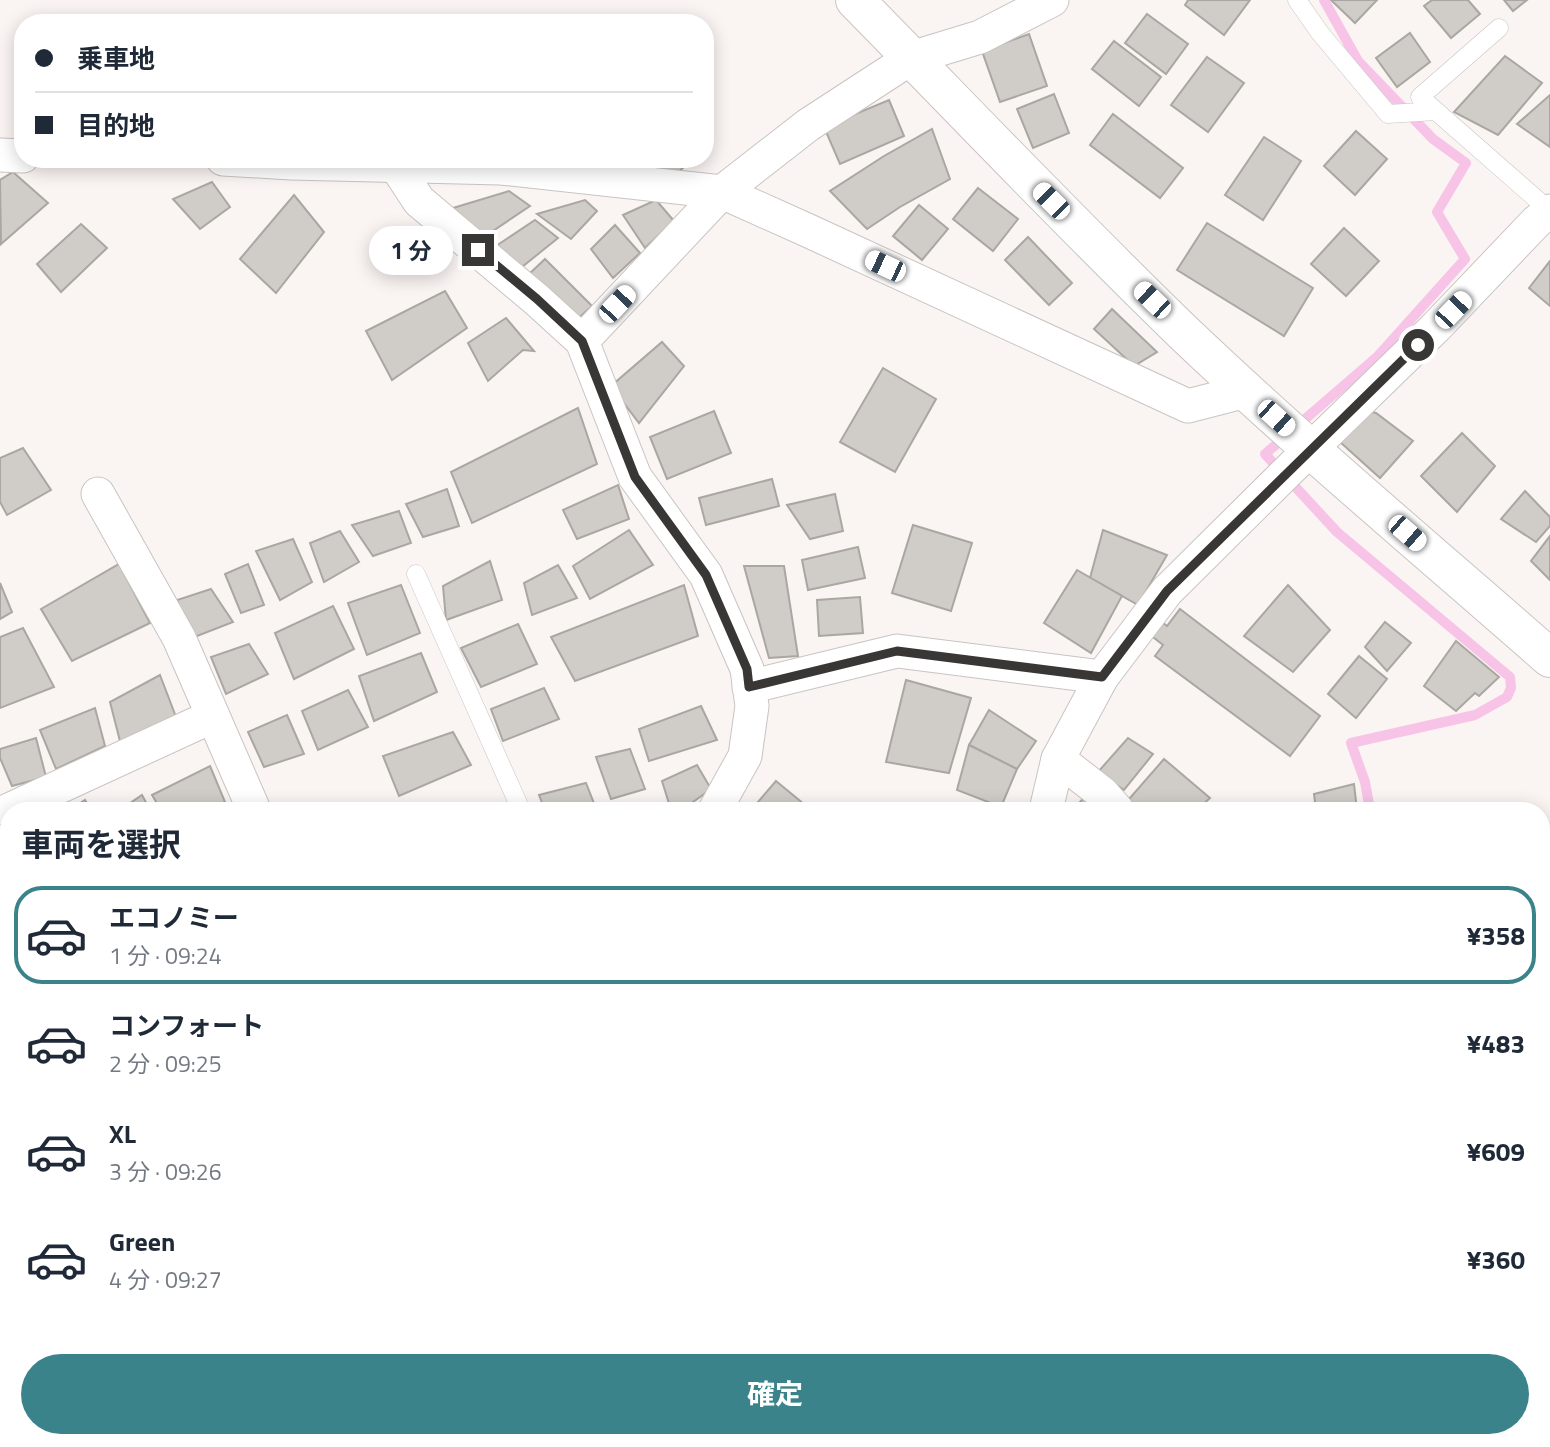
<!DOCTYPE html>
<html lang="ja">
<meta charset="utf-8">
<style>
body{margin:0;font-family:"Titillium Web","Noto Sans JP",sans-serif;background:#f6f6f7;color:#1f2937;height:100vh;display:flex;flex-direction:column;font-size:26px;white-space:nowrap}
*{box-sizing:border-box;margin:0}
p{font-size:23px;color:#747a83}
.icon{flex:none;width:38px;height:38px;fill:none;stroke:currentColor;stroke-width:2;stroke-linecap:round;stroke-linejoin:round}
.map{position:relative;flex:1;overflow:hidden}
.details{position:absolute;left:0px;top:802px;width:1550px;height:646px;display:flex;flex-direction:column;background:#fff;border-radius:28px 28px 0 0;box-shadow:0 4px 18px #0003}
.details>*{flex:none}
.guide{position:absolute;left:14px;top:14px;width:700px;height:154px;border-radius:28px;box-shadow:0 4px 18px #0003;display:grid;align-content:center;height:154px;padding:0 21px;background:#fff}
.end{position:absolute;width:32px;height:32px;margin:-16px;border:9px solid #393736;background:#fff;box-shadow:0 0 0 4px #fff}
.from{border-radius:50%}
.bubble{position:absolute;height:49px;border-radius:24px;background:#fff;box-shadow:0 4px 18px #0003;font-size:23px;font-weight:700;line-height:49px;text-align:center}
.car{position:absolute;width:21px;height:42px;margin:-21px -10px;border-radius:9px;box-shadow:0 0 5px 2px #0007;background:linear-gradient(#fff 24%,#345 0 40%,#fff 0 76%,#345 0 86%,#fff 0)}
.guide b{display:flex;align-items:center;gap:24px;height:66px;font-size:26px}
.guide b+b{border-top:2px solid #e0e1e3}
.guide i{width:18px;height:18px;background:#1f2937}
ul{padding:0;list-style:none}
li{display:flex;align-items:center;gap:21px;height:98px;margin:0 14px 10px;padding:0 7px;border:4px solid transparent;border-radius:28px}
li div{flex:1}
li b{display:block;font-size:26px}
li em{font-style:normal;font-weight:700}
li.active{border-color:#3b838a}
li>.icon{width:63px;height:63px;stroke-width:1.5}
h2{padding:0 21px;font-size:32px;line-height:84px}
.primary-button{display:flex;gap:14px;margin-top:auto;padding:14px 21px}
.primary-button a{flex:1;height:80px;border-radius:42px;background:#3b838a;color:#fff;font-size:28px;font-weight:700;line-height:80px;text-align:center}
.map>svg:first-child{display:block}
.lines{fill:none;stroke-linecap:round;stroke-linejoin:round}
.stream{stroke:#f7c4e7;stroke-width:10}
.building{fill:#d0cdc8;stroke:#aaa7a2;stroke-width:2}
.lane-casing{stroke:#c9c4c1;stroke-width:19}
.street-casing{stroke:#c9c4c1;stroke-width:35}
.secondary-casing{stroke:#c9c4c1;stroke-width:40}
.lane{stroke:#fff;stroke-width:18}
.street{stroke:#fff;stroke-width:33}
.secondary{stroke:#fff;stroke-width:38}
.route{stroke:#393736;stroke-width:9}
</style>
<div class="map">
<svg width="1550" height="1447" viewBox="0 0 1550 1447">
<rect width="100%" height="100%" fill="#faf4f2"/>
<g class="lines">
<g class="stream">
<polyline points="1297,426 1377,357 1465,259 1437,212 1466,163 1433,139 1358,61 1324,0"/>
<polyline points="1286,436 1265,454 1337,532 1510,677 1511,688 1507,697 1475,715 1351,743 1365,782 1370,810"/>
<polyline points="1065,1447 1073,1438"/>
</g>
</g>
<g class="building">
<polygon points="1188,0 1250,0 1224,35 1185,5"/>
<polygon points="1331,0 1377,0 1355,23"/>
<polygon points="1432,0 1468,0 1480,14 1451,38 1424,6"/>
<polygon points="1504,0 1527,0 1513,11"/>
<polygon points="1147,14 1188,44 1166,74 1125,43"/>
<polygon points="1410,33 1430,62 1397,87 1376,58"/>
<polygon points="1029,34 1047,86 1000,102 982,51"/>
<polygon points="1114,41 1161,77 1139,106 1092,69"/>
<polygon points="1505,56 1542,83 1498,135 1454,112"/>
<polygon points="1207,57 1244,83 1208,132 1171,105"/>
<polygon points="1054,94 1069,133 1033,148 1017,109"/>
<polygon points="1550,95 1550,147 1517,124"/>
<polygon points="889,100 904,136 840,164 824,127"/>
<polygon points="1113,114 1183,168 1160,198 1090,145"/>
<polygon points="932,129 950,179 900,207 867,229 830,191 884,156"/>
<polygon points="1356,131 1387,159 1355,195 1324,166"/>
<polygon points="1264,137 1301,161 1263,220 1225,195"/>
<polygon points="642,159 692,159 666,184"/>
<polygon points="13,172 48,203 1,244 0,180"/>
<polygon points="212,182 230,207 200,229 173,199"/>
<polygon points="978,188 1018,219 993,251 953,219"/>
<polygon points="509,191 530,206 484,237 453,208"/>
<polygon points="294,195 324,232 276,293 240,259"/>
<polygon points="585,200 597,211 571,239 537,214"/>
<polygon points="656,200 674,221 645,248 623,215"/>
<polygon points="919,205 948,229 922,260 893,236"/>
<polygon points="535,220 558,238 517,271 490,250"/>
<polygon points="1207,223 1313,288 1284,336 1177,270"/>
<polygon points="81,224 107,248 61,292 37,264"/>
<polygon points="615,225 640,253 613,278 591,249"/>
<polygon points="1344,228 1379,261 1346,296 1311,264"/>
<polygon points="1028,237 1072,283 1049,305 1005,260"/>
<polygon points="545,259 592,306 573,323 527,276"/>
<polygon points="1550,261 1550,306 1529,288"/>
<polygon points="445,291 467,328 392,380 366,331"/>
<polygon points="1112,309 1157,352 1134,366 1094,329"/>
<polygon points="506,318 534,351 523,350 488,381 468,343"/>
<polygon points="662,342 684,366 639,423 611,386"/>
<polygon points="883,368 936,399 895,472 840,442"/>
<polygon points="578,408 597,464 472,523 451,472"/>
<polygon points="714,411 731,453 667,479 650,437"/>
<polygon points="1368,411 1376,413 1413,441 1380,478 1340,442"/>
<polygon points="1462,433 1495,466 1457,512 1421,476"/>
<polygon points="23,448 51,490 7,515 0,502 0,458"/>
<polygon points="772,479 779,506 706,525 699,498"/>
<polygon points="618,485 629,519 577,539 563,510"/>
<polygon points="447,489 459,526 423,537 406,504"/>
<polygon points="1525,491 1550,517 1550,526 1536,542 1501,519"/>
<polygon points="835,494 843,531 810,539 787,505"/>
<polygon points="399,511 411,543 373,556 352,525"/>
<polygon points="913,525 972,543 951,611 892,593"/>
<polygon points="629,530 653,565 590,599 573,566"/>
<polygon points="1103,530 1167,555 1138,605 1090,578"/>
<polygon points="340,531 359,562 324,582 310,543"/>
<polygon points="1550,536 1550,580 1531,561"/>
<polygon points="293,539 312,582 280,600 256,551"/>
<polygon points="858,547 865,578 808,590 802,560"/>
<polygon points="490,561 502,600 446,620 443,586"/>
<polygon points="119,564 150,623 72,661 41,609"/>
<polygon points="248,564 264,605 241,613 225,574"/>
<polygon points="558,565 577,598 532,615 524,583"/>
<polygon points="744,566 784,566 798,656 769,658"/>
<polygon points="1077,570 1122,596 1091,653 1044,623"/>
<polygon points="0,583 12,612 0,619"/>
<polygon points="401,585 420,633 367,655 348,603"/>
<polygon points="684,585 698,636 575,681 551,637"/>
<polygon points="1288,585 1330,630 1293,672 1244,636"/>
<polygon points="211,589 233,622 192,638 177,600"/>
<polygon points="860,597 863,633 819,636 817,600"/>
<polygon points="333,606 354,649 294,679 275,633"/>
<polygon points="1180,609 1320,716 1290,756 1155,656 1163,645 1149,634 1162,622 1167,626"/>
<polygon points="1385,622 1411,643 1387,671 1365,647"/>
<polygon points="518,624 537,664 481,687 461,648"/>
<polygon points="23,628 54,687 0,708 0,637"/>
<polygon points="1456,641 1499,677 1479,696 1475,693 1456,711 1424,686"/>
<polygon points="249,644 268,674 226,694 211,657"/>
<polygon points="421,653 437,692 374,721 359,676"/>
<polygon points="1359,656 1387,679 1356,718 1328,694"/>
<polygon points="160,675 176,717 121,745 110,702"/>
<polygon points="906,680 971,698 949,773 886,762"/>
<polygon points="544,688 559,719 503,741 491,709"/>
<polygon points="348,690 368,727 318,750 302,711"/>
<polygon points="701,706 717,740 649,761 639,729"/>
<polygon points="95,708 105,746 56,769 40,730"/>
<polygon points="989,710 1036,741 1017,769 969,745"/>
<polygon points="287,715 304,754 264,767 248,732"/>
<polygon points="453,732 471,765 399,796 383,756"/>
<polygon points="36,738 46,777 12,786 0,758 0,749"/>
<polygon points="1128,738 1153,754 1124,790 1098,772"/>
<polygon points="969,745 1017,769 1001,807 957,790"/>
<polygon points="630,749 645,789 611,799 596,757"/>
<polygon points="1164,759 1210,798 1197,810 1130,810 1123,806"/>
<polygon points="697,765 711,789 682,810 671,810 662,781"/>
<polygon points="210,766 225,802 206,810 161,810 152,795"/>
<polygon points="776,781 810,809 809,810 751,810"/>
<polygon points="586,783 595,806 583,810 545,810 539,795"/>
<polygon points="1354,784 1357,810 1316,810 1314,794"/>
<polygon points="142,795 150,810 120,810"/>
<polygon points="1087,795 1101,810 1072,810"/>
<polygon points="85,800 91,810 70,810"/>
<polygon points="494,805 496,810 443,810"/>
<polygon points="9,882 9,938 0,929 0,888"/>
<polygon points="1542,1045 1550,1047 1550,1090 1542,1126"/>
<polygon points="4,1074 9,1083 9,1128 2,1132 0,1129 0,1076"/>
<polygon points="1542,1149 1550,1151 1550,1227 1548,1233 1542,1231"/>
<polygon points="0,1253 9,1261 0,1271"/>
<polygon points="9,1286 9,1322 0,1314 0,1296"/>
<polygon points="9,1349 9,1415 0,1408 0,1360"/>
<polygon points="1549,1372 1550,1447 1488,1447 1495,1438 1542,1438 1542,1381"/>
<polygon points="67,1438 116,1438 132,1447 63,1447"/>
<polygon points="190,1438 232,1438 225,1447 183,1447"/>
<polygon points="349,1438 528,1438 520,1447 354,1447 347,1441"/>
<polygon points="528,1438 534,1438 549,1447 520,1447"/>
<polygon points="629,1438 688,1438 695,1444 692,1447 622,1447"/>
<polygon points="739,1438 753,1438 765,1447 735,1447"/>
<polygon points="776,1438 827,1438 820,1447 802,1445 801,1447 772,1447 769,1444"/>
<polygon points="884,1438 954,1438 946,1447 889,1447 882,1441"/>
<polygon points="971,1438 1037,1438 1030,1447 975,1447 968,1441"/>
<polygon points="1105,1438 1164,1438 1156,1447 1115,1447"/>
<polygon points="1236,1438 1294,1438 1287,1447 1229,1447"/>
<polygon points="1310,1438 1323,1438 1335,1447 1303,1447"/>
<polygon points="1348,1438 1390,1438 1382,1447 1361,1447"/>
</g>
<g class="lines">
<defs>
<g id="lane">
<polyline points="1297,0 1320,33 1388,114 1436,111"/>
<polyline points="1499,28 1420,97 1550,211"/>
<polyline points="416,574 521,810"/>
<polyline points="0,1234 9,1241"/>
<polyline points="0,1422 9,1428"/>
</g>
<g id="street">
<polyline points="0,155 23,156"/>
<polyline points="223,159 291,163 501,168 722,192 809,231 1188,406 1246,391"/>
<polyline points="396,166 419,201 537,300 582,341 635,477 706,575 747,669 752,706 745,756 715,810"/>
<polyline points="582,341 722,192 808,125 911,58 980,37 1052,0"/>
<polyline points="98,494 179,638 254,810"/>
<polyline points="749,687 897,651 1102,677"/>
<polyline points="1058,759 1102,793 1117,810"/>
<polyline points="9,810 213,716"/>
<polyline points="1046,810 1058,759 1102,677 1167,591 1284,475 1436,327 1537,221 1550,211"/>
<polyline points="0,1000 9,993"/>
<polyline points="1542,1330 1550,1323"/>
<polyline points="40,1447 45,1438"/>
<polyline points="611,1447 618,1438"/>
<polyline points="847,1447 855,1438"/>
<polyline points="1208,1447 1215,1438"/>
<polyline points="1418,1447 1427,1438"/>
</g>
<path id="secondary" d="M855 0C965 112 1073 226 1186 335 1304 447 1428 551 1550 658"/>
</defs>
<use href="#lane" class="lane-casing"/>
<use href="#street" class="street-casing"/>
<use href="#secondary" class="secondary-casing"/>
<use href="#lane" class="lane"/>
<use href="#street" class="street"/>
<use href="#secondary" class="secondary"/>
</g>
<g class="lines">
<polyline class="route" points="478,250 537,299 582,341 635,477 706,575 747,669 749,687 897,651 1102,677 1167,591 1418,345"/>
</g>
</svg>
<i class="end from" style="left:1418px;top:345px"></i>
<i class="end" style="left:478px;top:250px"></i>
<div class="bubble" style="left:369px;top:226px;width:84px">1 分</div>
<i class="car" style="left:1051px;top:201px;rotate:315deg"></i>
<i class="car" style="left:885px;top:266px;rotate:295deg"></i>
<i class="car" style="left:1152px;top:300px;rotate:314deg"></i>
<i class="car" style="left:617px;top:304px;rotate:43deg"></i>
<i class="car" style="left:1453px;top:310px;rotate:44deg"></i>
<i class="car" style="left:1276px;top:418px;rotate:132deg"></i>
<i class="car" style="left:1407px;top:533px;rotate:131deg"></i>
<div class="guide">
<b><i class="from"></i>乗車地</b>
<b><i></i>目的地</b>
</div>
<section class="details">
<h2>車両を選択</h2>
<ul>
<li class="active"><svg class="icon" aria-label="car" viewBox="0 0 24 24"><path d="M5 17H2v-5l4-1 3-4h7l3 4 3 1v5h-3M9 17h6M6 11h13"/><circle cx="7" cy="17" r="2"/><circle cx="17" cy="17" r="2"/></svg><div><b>エコノミー</b><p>1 分 · 09:24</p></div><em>¥358</em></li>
<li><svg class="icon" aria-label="car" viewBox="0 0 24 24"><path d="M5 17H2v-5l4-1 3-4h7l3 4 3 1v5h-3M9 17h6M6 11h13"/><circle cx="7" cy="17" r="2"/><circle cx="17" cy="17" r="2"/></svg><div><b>コンフォート</b><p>2 分 · 09:25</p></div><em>¥483</em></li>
<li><svg class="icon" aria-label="car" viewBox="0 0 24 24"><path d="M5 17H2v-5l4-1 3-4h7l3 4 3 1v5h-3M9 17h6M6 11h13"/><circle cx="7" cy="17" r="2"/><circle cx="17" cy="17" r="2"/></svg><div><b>XL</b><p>3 分 · 09:26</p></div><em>¥609</em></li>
<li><svg class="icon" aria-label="car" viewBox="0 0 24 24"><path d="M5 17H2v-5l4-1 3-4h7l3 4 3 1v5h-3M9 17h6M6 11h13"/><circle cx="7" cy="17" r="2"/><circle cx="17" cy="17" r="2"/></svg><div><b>Green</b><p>4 分 · 09:27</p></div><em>¥360</em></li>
</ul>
<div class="primary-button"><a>確定</a></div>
</section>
</div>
